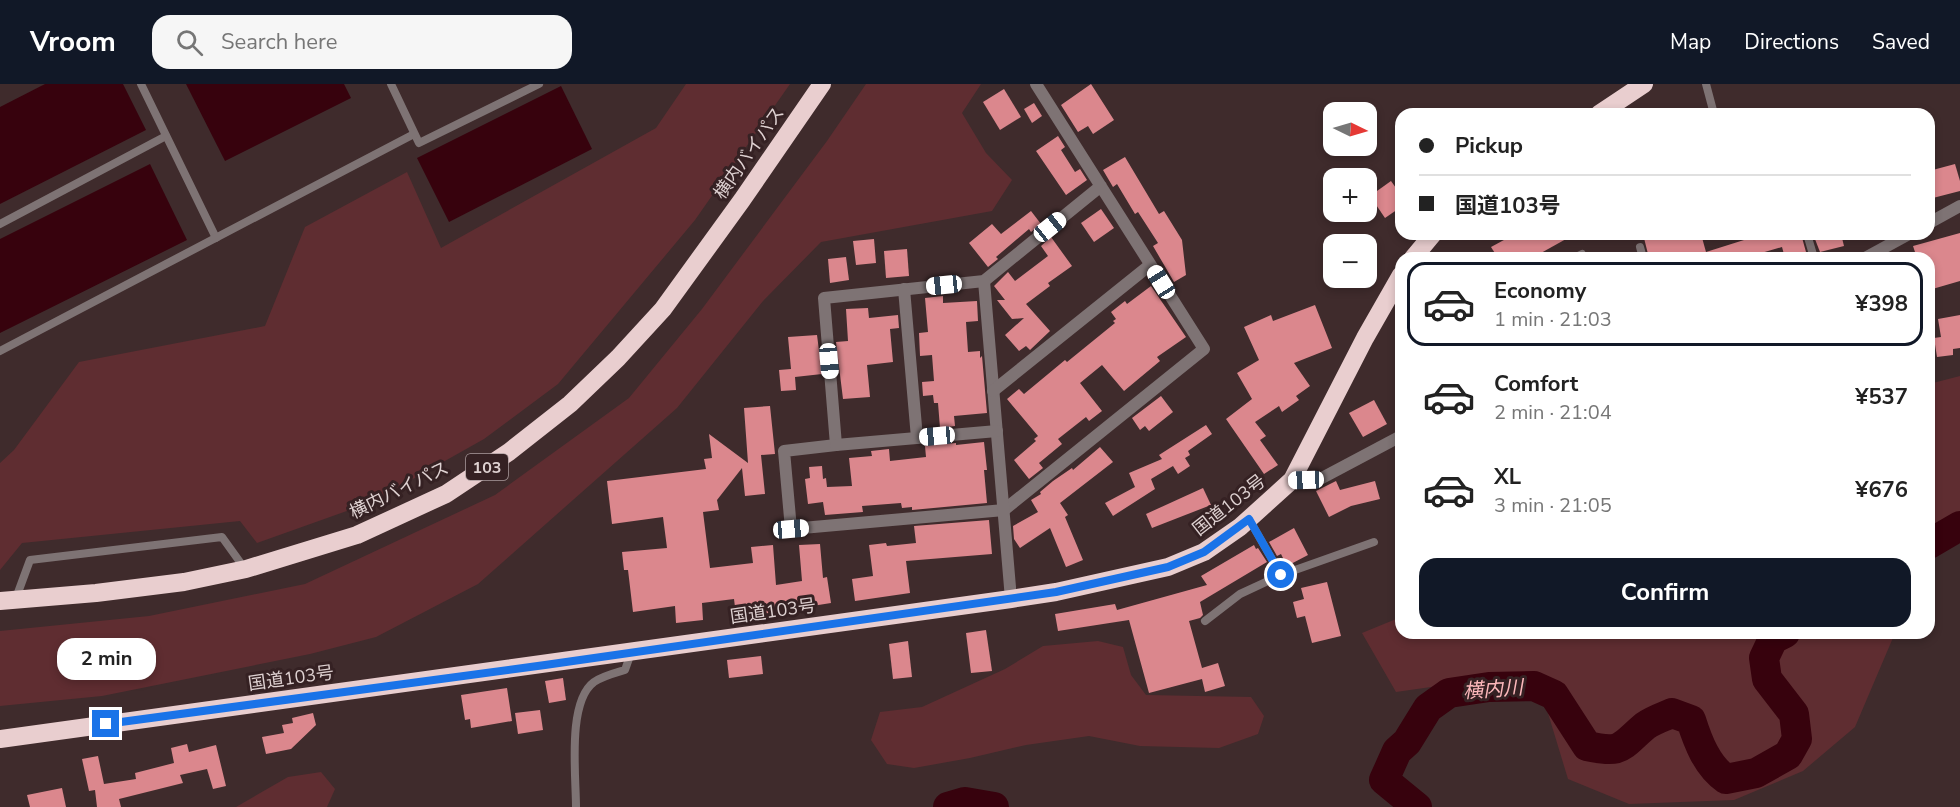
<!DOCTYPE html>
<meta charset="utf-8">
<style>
body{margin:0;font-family:"Nunito Sans","Noto Sans JP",sans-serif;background:#f6f6f6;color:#222;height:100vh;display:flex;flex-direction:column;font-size:22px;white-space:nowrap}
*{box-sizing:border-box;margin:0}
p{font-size:20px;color:#767676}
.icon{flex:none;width:33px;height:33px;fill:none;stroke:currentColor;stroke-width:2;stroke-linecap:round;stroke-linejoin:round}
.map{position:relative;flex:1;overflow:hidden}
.details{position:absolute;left:1395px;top:168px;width:540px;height:387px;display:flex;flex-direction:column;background:#fff;border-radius:18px;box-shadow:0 3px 9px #0003}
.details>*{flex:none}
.banner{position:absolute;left:1395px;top:24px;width:540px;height:132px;border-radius:18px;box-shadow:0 3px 9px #0003;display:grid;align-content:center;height:132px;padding:0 24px;background:#fff}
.needle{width:39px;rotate:95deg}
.fabs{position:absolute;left:1323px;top:18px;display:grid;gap:12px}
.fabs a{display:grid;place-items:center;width:54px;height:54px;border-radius:12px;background:#fff;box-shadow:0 3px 9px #0003;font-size:30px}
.end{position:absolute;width:27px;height:27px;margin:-14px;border:8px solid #1a73e8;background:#fff;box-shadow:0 0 0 3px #fff}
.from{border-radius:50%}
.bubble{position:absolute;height:42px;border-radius:18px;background:#fff;box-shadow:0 3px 9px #0003;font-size:20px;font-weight:700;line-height:42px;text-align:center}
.car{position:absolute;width:18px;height:36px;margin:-18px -9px;border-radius:8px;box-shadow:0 0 4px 2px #0007;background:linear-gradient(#fff 24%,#345 0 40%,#fff 0 76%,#345 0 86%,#fff 0)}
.banner b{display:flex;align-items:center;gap:21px;height:57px;font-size:22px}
.banner b+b{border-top:2px solid #e0e0e0}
.banner i{width:15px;height:15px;background:#222}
ul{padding:10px 0 0;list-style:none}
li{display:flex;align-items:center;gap:18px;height:84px;margin:0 12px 9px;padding:0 12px;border:3px solid transparent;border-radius:18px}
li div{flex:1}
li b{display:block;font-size:22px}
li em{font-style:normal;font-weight:700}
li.active{border-color:#111827}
li>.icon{width:54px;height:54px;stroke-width:1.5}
.action{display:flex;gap:12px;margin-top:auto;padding:12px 24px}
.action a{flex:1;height:69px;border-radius:18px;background:#111827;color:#fff;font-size:24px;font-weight:700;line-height:69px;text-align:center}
header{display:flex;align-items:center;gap:36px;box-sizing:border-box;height:84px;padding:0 30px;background:#111827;color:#fff}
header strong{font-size:28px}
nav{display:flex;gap:33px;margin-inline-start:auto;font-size:21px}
.search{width:420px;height:54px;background:#f6f6f6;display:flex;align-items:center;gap:15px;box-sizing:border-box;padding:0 21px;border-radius:18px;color:#767676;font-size:22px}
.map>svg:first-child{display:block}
.green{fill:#5f2d31}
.water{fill:#37020d}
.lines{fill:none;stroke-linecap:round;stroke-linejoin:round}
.river{stroke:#37020d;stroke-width:30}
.building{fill:#db878d}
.lane{stroke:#7e7374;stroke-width:8}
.street{stroke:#7e7374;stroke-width:12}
.highway{stroke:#e9cecf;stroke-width:18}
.route{stroke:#1a73e8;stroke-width:8}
.labels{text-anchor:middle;stroke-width:6;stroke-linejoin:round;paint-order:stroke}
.shield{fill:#352123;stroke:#ab9c9d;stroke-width:1.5}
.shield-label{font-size:16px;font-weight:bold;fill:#ded1d1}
.street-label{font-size:18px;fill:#ded1d1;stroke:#352123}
.water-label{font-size:20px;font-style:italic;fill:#fdb8bb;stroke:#352123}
</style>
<header>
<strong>Vroom</strong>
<div class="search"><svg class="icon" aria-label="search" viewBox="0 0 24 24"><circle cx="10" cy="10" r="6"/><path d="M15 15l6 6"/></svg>Search here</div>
<nav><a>Map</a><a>Directions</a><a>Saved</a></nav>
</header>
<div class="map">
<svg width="1960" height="723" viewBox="0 0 1960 723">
<rect width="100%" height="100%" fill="#3f2b2c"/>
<g class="green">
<polygon points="686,0 790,0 695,136 558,300 484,355 372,418 257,459 240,437 22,459 0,486 0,379 14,366 79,278 265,242 305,143 407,88 441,164 656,44"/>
<polygon points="866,0 981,0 962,29 986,69 1012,96 992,127 821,158 763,217 677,324 478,500 376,553 310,570 102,612 0,622 0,547 149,532 305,500 495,411 629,314 702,225 827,57"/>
<polygon points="1960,292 1960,459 1929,473 1929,300"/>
<polygon points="1401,533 1401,549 1895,549 1855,643 1803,687 1734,716 1629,720 1568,695 1544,616 1508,592 1396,608 1362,549"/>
<polygon points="1098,557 1123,563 1131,591 1146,611 1251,613 1264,632 1258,650 1219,664 1140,662 1089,652 1026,661 970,674 914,684 887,680 871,656 880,628 922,623 1005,585 1043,562"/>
<polygon points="321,688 335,705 327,723 236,723 288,693"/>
</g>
<g class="water">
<polygon points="45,0 123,0 146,46 0,120 0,23"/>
<polygon points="186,0 344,0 351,14 225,77"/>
<polygon points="561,2 592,65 449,138 417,74"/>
<polygon points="150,80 187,156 0,249 0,155"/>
</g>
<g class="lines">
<g class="river">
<polyline points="1929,460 1960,442"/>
<polyline points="948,723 965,718 994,723"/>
<path d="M1417 723 1384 696 1397 667 1407 658 1428 624 1449 609 1489 603 1534 602 1554 611 1587 662C1623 670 1620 663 1645 642 1653 636 1663 633 1672 629L1691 636C1698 658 1707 682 1726 695L1756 689 1788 671 1797 655 1794 630 1767 595 1764 574 1773 555 1785 549"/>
</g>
</g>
<g class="building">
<polygon points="1091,0 1114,36 1093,50 1088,42 1078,48 1061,21"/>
<polygon points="1004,5 1021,33 1000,46 983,18"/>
<polygon points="1034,19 1042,32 1032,39 1024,25"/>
<polygon points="1058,52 1065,63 1061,66 1075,88 1080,85 1087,96 1066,111 1036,67"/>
<polygon points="1125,73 1159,130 1164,127 1182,156 1186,191 1174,198 1153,162 1158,159 1138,128 1135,130 1117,100 1113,103 1103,86"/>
<polygon points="1955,80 1960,97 1960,107 1929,115 1929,87"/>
<polygon points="1391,97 1401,111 1401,123 1385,134 1370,112"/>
<polygon points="1101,125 1114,144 1094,158 1081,139"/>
<polygon points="1031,127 1041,140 1031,148 1029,145 996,173 998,175 988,183 969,159 992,140 1001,150"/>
<polygon points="1960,149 1960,197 1929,206 1929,174 1917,174 1913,162"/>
<polygon points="1515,150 1575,150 1532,174 1498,174 1491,163"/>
<polygon points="1643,150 1701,150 1706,168 1744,156 1742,150 1801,150 1806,168 1785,174 1782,163 1744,174 1649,174"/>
<polygon points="1813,150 1841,150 1844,162 1820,168"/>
<polygon points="1051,153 1072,182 1048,199 1050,202 1026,220 1050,247 1030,266 1026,262 1019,267 1005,251 1024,234 1012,235 997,216 1005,216 994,202 1008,188 1015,197 1048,172 1041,162"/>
<polygon points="874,155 876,179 856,181 853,157"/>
<polygon points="907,165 909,192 886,194 884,167"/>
<polygon points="846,173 849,196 830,199 828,175"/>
<polygon points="1151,202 1186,253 1157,273 1160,277 1124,307 1102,281 1080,299 1102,327 1089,337 1086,333 1058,355 1062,360 1039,379 1043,384 1029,395 1014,376 1036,357 1034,355 1038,352 1007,315 1019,305 1024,310 1065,276 1067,278 1115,239 1113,237 1116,235 1111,228 1125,217 1127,220"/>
<polygon points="943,212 943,219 977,217 978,237 966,238 968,268 980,267 980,274 982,272 987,329 954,332 955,342 940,344 938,319 934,319 933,311 923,312 922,298 934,297 932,271 920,272 919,249 928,248 925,214"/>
<polygon points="1315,221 1332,264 1294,279 1310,302 1296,312 1299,316 1282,328 1279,322 1255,338 1266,352 1260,356 1278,381 1264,390 1226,335 1252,315 1237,289 1259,276 1244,243 1271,231 1273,237"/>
<polygon points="868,224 869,234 898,231 899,244 890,245 893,278 867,281 870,313 843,315 836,258 848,257 846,225"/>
<polygon points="1960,231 1960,264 1953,265 1953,271 1937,273 1934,254 1941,253 1938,235"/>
<polygon points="817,251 822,290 795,293 796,306 781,307 779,286 791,285 788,253"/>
<polygon points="1161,312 1173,328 1149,347 1145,342 1140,346 1132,334"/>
<polygon points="1374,316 1387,340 1363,353 1349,329"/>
<polygon points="770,322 775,370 761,371 765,410 745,412 742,384 717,416 719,426 703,428 710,484 753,479 751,463 773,461 776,501 802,497 799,461 820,460 823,494 827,493 831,519 755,531 753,521 735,523 734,515 702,519 703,536 676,539 675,522 633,528 628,486 624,486 622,468 667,464 663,433 612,440 607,397 706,385 704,375 712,374 709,350 748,379 744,324"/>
<polygon points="1206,341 1212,350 1188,367 1190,371 1185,374 1190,382 1178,390 1173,382 1151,395 1155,405 1113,432 1105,419 1135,403 1129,389 1162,375 1159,371"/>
<polygon points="984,358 987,386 984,386 987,419 912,426 912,423 902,424 901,419 862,422 863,428 825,431 823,418 808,420 805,395 810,394 809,383 822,382 823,395 826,394 827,403 852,402 849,374 872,372 871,367 889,365 890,377 926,373 925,362 956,359 956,361"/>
<polygon points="1100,363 1113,378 1060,419 1068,431 1065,433 1083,476 1066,483 1050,444 1020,464 1014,455 1013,442 1038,428 1031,416 1041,410 1040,408 1053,397 1072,384 1073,386"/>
<polygon points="1336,397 1340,406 1375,397 1380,415 1351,422 1329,433 1316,407"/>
<polygon points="1203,404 1211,421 1152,444 1146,430"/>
<polygon points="989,436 992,470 906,477 910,509 855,517 852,495 873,492 869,461 886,459 887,462 916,459 914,442"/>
<polygon points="1294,444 1308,471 1287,482 1281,470 1277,472 1269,458"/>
<polygon points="1254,461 1256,465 1258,464 1267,478 1200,518 1203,531 1200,534 1189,537 1202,584 1218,579 1225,602 1205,608 1202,595 1149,609 1129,536 1058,547 1055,530 1115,520 1117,526 1207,501 1201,492"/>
<polygon points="1327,498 1341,552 1312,559 1305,532 1297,534 1293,518 1304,515 1301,504"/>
<polygon points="986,546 992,587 971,589 966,549"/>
<polygon points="908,557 912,593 893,595 889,560"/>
<polygon points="761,572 763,590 729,594 727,576"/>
<polygon points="563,594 566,616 549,619 545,597"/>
<polygon points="507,604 512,637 471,644 470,635 465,636 461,611"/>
<polygon points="540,626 543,646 518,650 515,629"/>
<polygon points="313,629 316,641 291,665 266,670 262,653 284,649 282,641 293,639 292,634"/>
<polygon points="187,660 189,668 216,661 226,702 213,705 207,685 180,691 183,699 119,715 121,723 97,723 95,706 89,707 82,675 98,672 104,700 136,695 135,689 174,679 171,664"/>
<polygon points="62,704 66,723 30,723 27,711"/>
</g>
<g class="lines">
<g class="lane">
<polyline points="141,0 216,154"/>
<polyline points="391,0 419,59 539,0"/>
<polyline points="1706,0 1714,30"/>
<polyline points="0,140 166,52"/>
<polyline points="1807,150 1814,174"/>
<polyline points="1640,163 1643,174"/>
<polyline points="1574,174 1582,170"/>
<polyline points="0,267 414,50"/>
<polyline points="1249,435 1281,491"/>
<polyline points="16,514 30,476 222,453 245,485"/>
<polyline points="1205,537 1240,510 1281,491 1374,458"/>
<path d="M576 723C576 691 567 618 594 598 603 592 615 589 625 586L631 569"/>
</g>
<g class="street">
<path d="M1036 0C1092 88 1148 177 1204 265L1004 426 791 445 784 367 836 361 824 214 984 197 1101 102"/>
<polyline points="1929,139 1960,122"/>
<polyline points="1865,174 1909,150"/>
<polyline points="984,197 1011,515"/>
<polyline points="904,205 917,354"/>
<polyline points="993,307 1150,181"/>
<polyline points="836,361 997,347"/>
<polyline points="1292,396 1320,395 1401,352"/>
</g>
<g class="highway">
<polyline points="1599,30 1644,0"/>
<polyline points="1413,174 1433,150"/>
<polyline points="0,517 96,509 184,498 246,485 357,451 446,410 509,368 570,320 618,274 663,225 742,116 822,0"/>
<polyline points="0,655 1011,515 1056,508 1168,483 1204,468 1240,443 1292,396 1365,254 1401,191"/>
</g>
</g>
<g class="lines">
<polyline class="route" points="106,640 545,581 1056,508 1168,483 1204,468 1249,435 1281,491"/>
</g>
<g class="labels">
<rect class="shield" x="466" y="370" width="42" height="26" rx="4.5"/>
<g class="shield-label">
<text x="487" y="389">103</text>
</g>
<g class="street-label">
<text transform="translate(749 69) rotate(-55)" y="6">横内バイパス</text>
<text transform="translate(399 406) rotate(-26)" y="6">横内バイパス</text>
<text transform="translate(1229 421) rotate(-38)" y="6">国道103号</text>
<text transform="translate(773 527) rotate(-8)" y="6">国道103号</text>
<text transform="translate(291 594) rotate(-8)" y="6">国道103号</text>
</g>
<g class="water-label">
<text transform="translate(1493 605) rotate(-4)" y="7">横内川</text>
</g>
</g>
</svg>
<div class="fabs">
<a><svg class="needle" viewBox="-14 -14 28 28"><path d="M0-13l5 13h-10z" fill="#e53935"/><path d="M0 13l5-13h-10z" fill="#767676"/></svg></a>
<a>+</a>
<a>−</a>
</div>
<i class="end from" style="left:1281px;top:491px"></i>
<i class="end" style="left:106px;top:640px"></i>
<div class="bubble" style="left:57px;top:554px;width:99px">2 min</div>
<i class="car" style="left:1050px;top:143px;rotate:51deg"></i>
<i class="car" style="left:1161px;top:198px;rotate:328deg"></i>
<i class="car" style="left:944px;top:201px;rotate:264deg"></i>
<i class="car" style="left:829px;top:277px;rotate:175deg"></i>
<i class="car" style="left:937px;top:352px;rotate:265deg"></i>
<i class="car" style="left:1306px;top:396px;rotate:268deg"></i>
<i class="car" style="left:791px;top:445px;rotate:85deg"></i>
<div class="banner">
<b><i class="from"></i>Pickup</b>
<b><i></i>国道103号</b>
</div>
<section class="details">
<ul>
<li class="active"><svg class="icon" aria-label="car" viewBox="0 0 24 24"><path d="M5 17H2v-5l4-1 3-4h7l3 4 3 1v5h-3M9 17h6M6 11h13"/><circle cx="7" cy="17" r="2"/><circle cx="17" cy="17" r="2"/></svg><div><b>Economy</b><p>1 min · 21:03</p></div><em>¥398</em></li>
<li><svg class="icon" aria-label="car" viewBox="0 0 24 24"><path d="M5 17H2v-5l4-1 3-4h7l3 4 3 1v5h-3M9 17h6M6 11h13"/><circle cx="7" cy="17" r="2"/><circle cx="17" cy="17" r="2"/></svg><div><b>Comfort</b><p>2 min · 21:04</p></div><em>¥537</em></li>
<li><svg class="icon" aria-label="car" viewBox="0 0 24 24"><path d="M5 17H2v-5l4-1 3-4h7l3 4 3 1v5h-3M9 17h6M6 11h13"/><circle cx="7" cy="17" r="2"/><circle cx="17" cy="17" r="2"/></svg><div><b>XL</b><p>3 min · 21:05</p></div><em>¥676</em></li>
</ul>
<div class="action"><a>Confirm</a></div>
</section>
</div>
